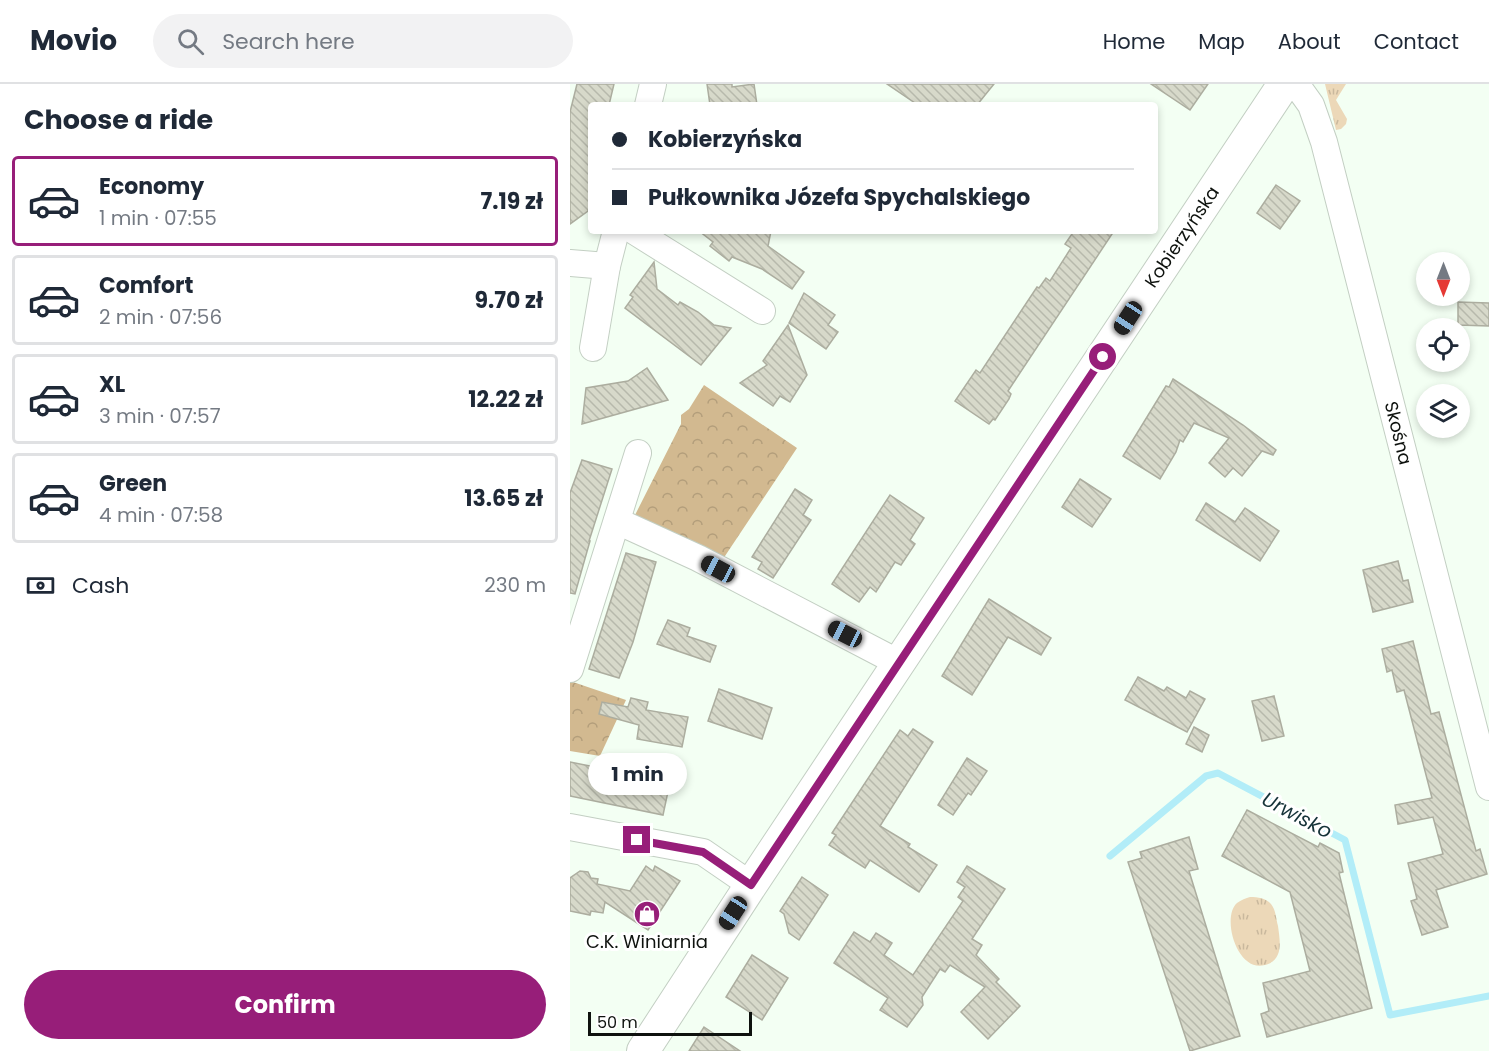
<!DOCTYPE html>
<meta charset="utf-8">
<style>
body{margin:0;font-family:Poppins,sans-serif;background:#f2f2f3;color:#1f2937;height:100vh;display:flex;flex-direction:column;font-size:22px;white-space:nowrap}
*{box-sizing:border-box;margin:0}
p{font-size:20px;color:#747a83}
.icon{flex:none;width:33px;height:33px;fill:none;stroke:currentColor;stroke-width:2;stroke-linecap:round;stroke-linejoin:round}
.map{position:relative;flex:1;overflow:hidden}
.panel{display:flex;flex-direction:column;background:#fff;width:570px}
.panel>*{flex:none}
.hud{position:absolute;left:18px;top:18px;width:570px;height:132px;border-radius:6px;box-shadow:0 3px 9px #0003;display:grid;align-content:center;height:132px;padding:0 24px;background:#fff}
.needle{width:39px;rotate:180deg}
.controls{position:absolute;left:846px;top:168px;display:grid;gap:12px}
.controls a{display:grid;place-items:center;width:54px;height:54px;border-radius:50%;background:#fff;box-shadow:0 3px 9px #0003;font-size:30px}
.scale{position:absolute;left:18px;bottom:15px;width:164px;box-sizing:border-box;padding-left:6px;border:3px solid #0e120e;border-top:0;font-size:16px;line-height:21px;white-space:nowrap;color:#0e120e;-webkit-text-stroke:4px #fff;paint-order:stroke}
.end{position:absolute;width:27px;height:27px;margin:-14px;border:8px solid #971e79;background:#fff;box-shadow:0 0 0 3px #fff}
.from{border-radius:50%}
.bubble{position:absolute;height:42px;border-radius:21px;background:#fff;box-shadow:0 3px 9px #0003;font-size:20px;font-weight:700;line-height:42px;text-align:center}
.car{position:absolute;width:18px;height:36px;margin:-18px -9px;border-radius:8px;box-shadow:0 0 4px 2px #0007;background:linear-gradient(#222 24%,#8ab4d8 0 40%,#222 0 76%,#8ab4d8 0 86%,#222 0)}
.hud b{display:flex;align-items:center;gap:21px;height:57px;font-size:22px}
.hud b+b{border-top:2px solid #e0e1e3}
.hud i{width:15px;height:15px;background:#1f2937}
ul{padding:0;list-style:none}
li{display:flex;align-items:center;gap:18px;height:90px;margin:0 12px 9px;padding:0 12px;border:3px solid #e0e1e3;border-radius:6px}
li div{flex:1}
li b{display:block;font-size:22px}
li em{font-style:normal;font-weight:700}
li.on{border-color:#971e79}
li>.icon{width:54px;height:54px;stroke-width:1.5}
h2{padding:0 24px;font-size:27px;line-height:72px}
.pay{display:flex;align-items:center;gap:15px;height:66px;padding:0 24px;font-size:22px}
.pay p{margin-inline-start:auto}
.action{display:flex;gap:12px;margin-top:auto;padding:12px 24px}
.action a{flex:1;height:69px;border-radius:36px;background:#971e79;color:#fff;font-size:24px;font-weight:700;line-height:69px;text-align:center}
header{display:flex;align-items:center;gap:36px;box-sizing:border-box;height:84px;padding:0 30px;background:#fff;border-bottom:2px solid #e0e1e3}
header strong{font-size:28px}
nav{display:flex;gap:33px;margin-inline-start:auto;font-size:21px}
.search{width:420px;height:54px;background:#f2f2f3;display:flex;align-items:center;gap:15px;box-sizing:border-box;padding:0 21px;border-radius:33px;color:#747a83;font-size:22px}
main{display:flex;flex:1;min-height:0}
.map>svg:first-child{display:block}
.grass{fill:url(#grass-tufts)}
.forest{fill:url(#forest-crowns)}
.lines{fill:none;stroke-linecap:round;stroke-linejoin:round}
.stream{stroke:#b2edf8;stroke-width:7}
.building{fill:url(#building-back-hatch);stroke:#acad9f;stroke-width:1.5}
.minor-casing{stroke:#c3cfc3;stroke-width:28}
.tertiary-casing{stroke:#c3cfc3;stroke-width:34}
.minor{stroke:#fff;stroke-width:26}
.tertiary{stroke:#fff;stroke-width:32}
.route{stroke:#971e79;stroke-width:8}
.labels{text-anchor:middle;stroke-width:6;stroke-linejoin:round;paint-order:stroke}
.street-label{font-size:18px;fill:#0e120e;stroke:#fff}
.poi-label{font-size:18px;fill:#0e120e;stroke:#fff}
.water-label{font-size:20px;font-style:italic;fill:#163339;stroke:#fff}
</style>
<header>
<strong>Movio</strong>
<div class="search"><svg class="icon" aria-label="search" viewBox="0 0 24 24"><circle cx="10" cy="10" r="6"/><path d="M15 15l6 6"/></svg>Search here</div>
<nav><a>Home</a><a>Map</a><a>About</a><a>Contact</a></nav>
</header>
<main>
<section class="panel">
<h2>Choose a ride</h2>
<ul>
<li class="on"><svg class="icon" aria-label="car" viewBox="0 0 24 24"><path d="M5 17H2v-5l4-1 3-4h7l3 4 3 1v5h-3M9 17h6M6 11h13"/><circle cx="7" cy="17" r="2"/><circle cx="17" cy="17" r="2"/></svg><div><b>Economy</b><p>1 min · 07:55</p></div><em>7.19 zł</em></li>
<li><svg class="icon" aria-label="car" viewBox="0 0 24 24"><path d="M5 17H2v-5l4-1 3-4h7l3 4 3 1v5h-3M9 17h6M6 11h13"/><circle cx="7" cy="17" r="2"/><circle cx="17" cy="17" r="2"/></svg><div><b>Comfort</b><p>2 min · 07:56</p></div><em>9.70 zł</em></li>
<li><svg class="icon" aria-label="car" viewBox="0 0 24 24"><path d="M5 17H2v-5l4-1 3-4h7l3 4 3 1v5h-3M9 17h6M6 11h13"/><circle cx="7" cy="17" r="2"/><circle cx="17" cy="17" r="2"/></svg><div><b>XL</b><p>3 min · 07:57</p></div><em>12.22 zł</em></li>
<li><svg class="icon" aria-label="car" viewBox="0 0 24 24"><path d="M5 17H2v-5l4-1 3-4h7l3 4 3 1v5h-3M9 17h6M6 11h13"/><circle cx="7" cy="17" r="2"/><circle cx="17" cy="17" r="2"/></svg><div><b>Green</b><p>4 min · 07:58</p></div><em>13.65 zł</em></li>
</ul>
<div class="pay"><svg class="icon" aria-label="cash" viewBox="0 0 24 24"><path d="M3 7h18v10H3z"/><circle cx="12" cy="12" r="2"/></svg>Cash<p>230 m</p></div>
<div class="action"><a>Confirm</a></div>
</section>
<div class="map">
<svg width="919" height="967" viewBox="0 0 919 967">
<defs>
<pattern id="grass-tufts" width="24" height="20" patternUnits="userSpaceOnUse" patternTransform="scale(1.5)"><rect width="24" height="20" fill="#ecd8b8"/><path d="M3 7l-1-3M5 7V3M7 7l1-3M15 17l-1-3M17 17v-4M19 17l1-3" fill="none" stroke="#c9b89d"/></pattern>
<pattern id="forest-crowns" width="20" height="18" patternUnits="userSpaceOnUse" patternTransform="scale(1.5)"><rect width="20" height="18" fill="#d2b990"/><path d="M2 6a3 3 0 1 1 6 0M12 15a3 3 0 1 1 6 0" fill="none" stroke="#b39e7b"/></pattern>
<pattern id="building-back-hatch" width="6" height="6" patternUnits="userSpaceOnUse" patternTransform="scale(1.5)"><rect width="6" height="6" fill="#d7d9ca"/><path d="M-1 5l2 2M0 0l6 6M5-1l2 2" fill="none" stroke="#b7b9ac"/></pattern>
</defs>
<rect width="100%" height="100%" fill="#f3fff3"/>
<g class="grass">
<polygon points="755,0 776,0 766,16 777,35 776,40 771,45 766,46"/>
<path d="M680 813C688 813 696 814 701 820 706 826 706 835 708 842 710 857 714 876 695 881 667 889 651 833 667 819 671 816 676 814 680 813Z"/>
</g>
<g class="forest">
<polygon points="134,301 227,364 151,478 64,433 111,340 111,331 119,325"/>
<polygon points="0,597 56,616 30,672 0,667"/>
</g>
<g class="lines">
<polyline class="stream" points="540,772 636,692 648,689 775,756 820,931 919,912"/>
</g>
<g class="building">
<polygon points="7,0 44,0 39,21 21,21 21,117 18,127 0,140 0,28"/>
<polygon points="137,0 162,0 162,3 184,0 187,21 140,21"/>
<polygon points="317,0 424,0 407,21 348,21"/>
<polygon points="581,0 638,0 620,26"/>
<polygon points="706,101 730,117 710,145 687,129"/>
<polygon points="129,147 201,147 198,162 234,188 222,205 192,185 162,173 159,177 140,162 143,158"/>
<polygon points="504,147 544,147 438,307 441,310 439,315 425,336 423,335 419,340 385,317 406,286 410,289 467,203 469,204 476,194 480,197 501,164 495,160"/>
<polygon points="84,178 87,205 108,221 110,218 128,228 144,241 161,244 131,281 55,224 63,213 60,211"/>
<polygon points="234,209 265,231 258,241 268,248 256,265 219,239"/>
<polygon points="888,218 919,219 919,242 888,241"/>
<polygon points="218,241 237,291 220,318 210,312 203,322 170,299 197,281 193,277"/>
<polygon points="77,284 98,316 12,340 16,304 58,297"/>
<polygon points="603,295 673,341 706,366 703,371 692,367 672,392 663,384 655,393 639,379 659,354 624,339 613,358 610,356 606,368 590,395 553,372 596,302 599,303"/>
<polygon points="12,376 42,385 19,457 20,457 5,510 0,509 0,409"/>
<polygon points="510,395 541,415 522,443 492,423"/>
<polygon points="225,405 242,416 233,431 241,436 203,494 188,485 192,478 182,473"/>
<polygon points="320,411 354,434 340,456 345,460 331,481 325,478 306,508 300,503 289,518 262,500"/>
<polygon points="636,419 665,438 675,424 709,447 690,477 626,436"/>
<polygon points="56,469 86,478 63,558 49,594 19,585"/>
<polygon points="828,477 833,497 838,496 843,518 803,528 793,486"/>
<polygon points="419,515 481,554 471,571 438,553 402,611 372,592"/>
<polygon points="98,536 120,544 117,552 146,562 140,578 87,560"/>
<polygon points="843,557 861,630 869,628 906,767 910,765 917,790 866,806 878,843 852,851 841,817 847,815 838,779 873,770 863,733 828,740 825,721 862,714 834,606 827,608 822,586 817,588 812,565"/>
<polygon points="568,593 594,607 597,603 616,614 620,607 635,615 617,648 555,616"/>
<polygon points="149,605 202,624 192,655 138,637"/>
<polygon points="704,612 714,652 692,657 682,617"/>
<polygon points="61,614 78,618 76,626 118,633 112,663 67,655 69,641 29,630 32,618 58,623"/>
<polygon points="624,643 639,651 632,668 616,660"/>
<polygon points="343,645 363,658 310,742 340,760 338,763 367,781 349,808 300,776 295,784 259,761 266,751 262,749 330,646 338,652"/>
<polygon points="397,674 417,687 401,711 398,709 383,731 368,721"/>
<polygon points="0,678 100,698 93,731 0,712"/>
<polygon points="677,726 748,763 750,759 769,769 773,788 769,789 802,924 697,953 691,930 699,927 693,899 740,887 720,808 652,772"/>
<polygon points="619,753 628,785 619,787 670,952 620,967 558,778 572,774 570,768"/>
<polygon points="76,782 83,787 85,782 110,797 78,846 35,818 33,829 21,827 20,831 0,827 0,794 10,787 18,788 21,794 28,795 27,800 60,807"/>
<polygon points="397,782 435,805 402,855 412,861 406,871 429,895 426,898 450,922 418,955 391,928 415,903 380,881 375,888 370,885 352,913 353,921 337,943 310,926 318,914 264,879 284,848 300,858 306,849 322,859 314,871 343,891 393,817 388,813 395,803 387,798"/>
<polygon points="232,793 258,811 229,856 219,849 214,830 210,827"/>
<polygon points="182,871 218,894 192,936 156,913"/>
<polygon points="134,943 170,967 119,967"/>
</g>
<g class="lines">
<defs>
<g id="minor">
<polyline points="726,0 741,21 754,58 919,703"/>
<polyline points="78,21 83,0"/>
<polyline points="64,147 192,227"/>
<polyline points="0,179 37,182"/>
<polyline points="23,264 37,182 46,147"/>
<polyline points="47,437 128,474 329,579"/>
<polyline points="0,585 68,369"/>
<polyline points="0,743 133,768 181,801"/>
</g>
<polyline id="tertiary" points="73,967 181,801 714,0"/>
</defs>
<use href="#minor" class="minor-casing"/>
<use href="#tertiary" class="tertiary-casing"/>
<use href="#minor" class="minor"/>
<use href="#tertiary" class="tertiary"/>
</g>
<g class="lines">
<polyline class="route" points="67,756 133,768 181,801 533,273"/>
</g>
<defs>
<symbol id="shop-disc" viewBox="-11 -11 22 22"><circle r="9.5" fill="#971e79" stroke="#fff"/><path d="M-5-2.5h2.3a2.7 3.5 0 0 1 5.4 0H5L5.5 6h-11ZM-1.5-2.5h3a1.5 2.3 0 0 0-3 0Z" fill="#fff"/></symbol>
</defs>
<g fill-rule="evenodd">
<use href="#shop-disc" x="62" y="815" width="30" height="30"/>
</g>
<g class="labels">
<g class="street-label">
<text transform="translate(612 153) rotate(-56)" y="6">Kobierzyńska</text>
<text transform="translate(828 349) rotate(76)" y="6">Skośna</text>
</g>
<g class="poi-label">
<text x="77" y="864">C.K. Winiarnia</text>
</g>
<g class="water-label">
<text transform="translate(727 731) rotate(28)" y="7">Urwisko</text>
</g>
</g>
</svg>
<div class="controls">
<a><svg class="needle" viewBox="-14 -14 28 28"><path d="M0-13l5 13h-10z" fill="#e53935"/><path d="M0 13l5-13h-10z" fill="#747a83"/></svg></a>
<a><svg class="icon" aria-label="locate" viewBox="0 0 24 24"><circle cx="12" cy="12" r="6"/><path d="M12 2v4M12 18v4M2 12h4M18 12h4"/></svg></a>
<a><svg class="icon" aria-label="layers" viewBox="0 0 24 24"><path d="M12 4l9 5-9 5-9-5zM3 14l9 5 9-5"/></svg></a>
</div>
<div class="scale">50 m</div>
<i class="end from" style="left:533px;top:273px"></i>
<i class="end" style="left:67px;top:756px"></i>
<div class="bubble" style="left:18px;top:669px;width:99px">1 min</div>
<i class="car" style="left:558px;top:234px;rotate:213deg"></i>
<i class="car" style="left:148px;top:485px;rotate:298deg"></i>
<i class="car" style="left:275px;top:550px;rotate:297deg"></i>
<i class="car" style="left:163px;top:829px;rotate:213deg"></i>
<div class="hud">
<b><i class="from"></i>Kobierzyńska</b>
<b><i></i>Pułkownika Józefa Spychalskiego</b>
</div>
</div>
</main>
